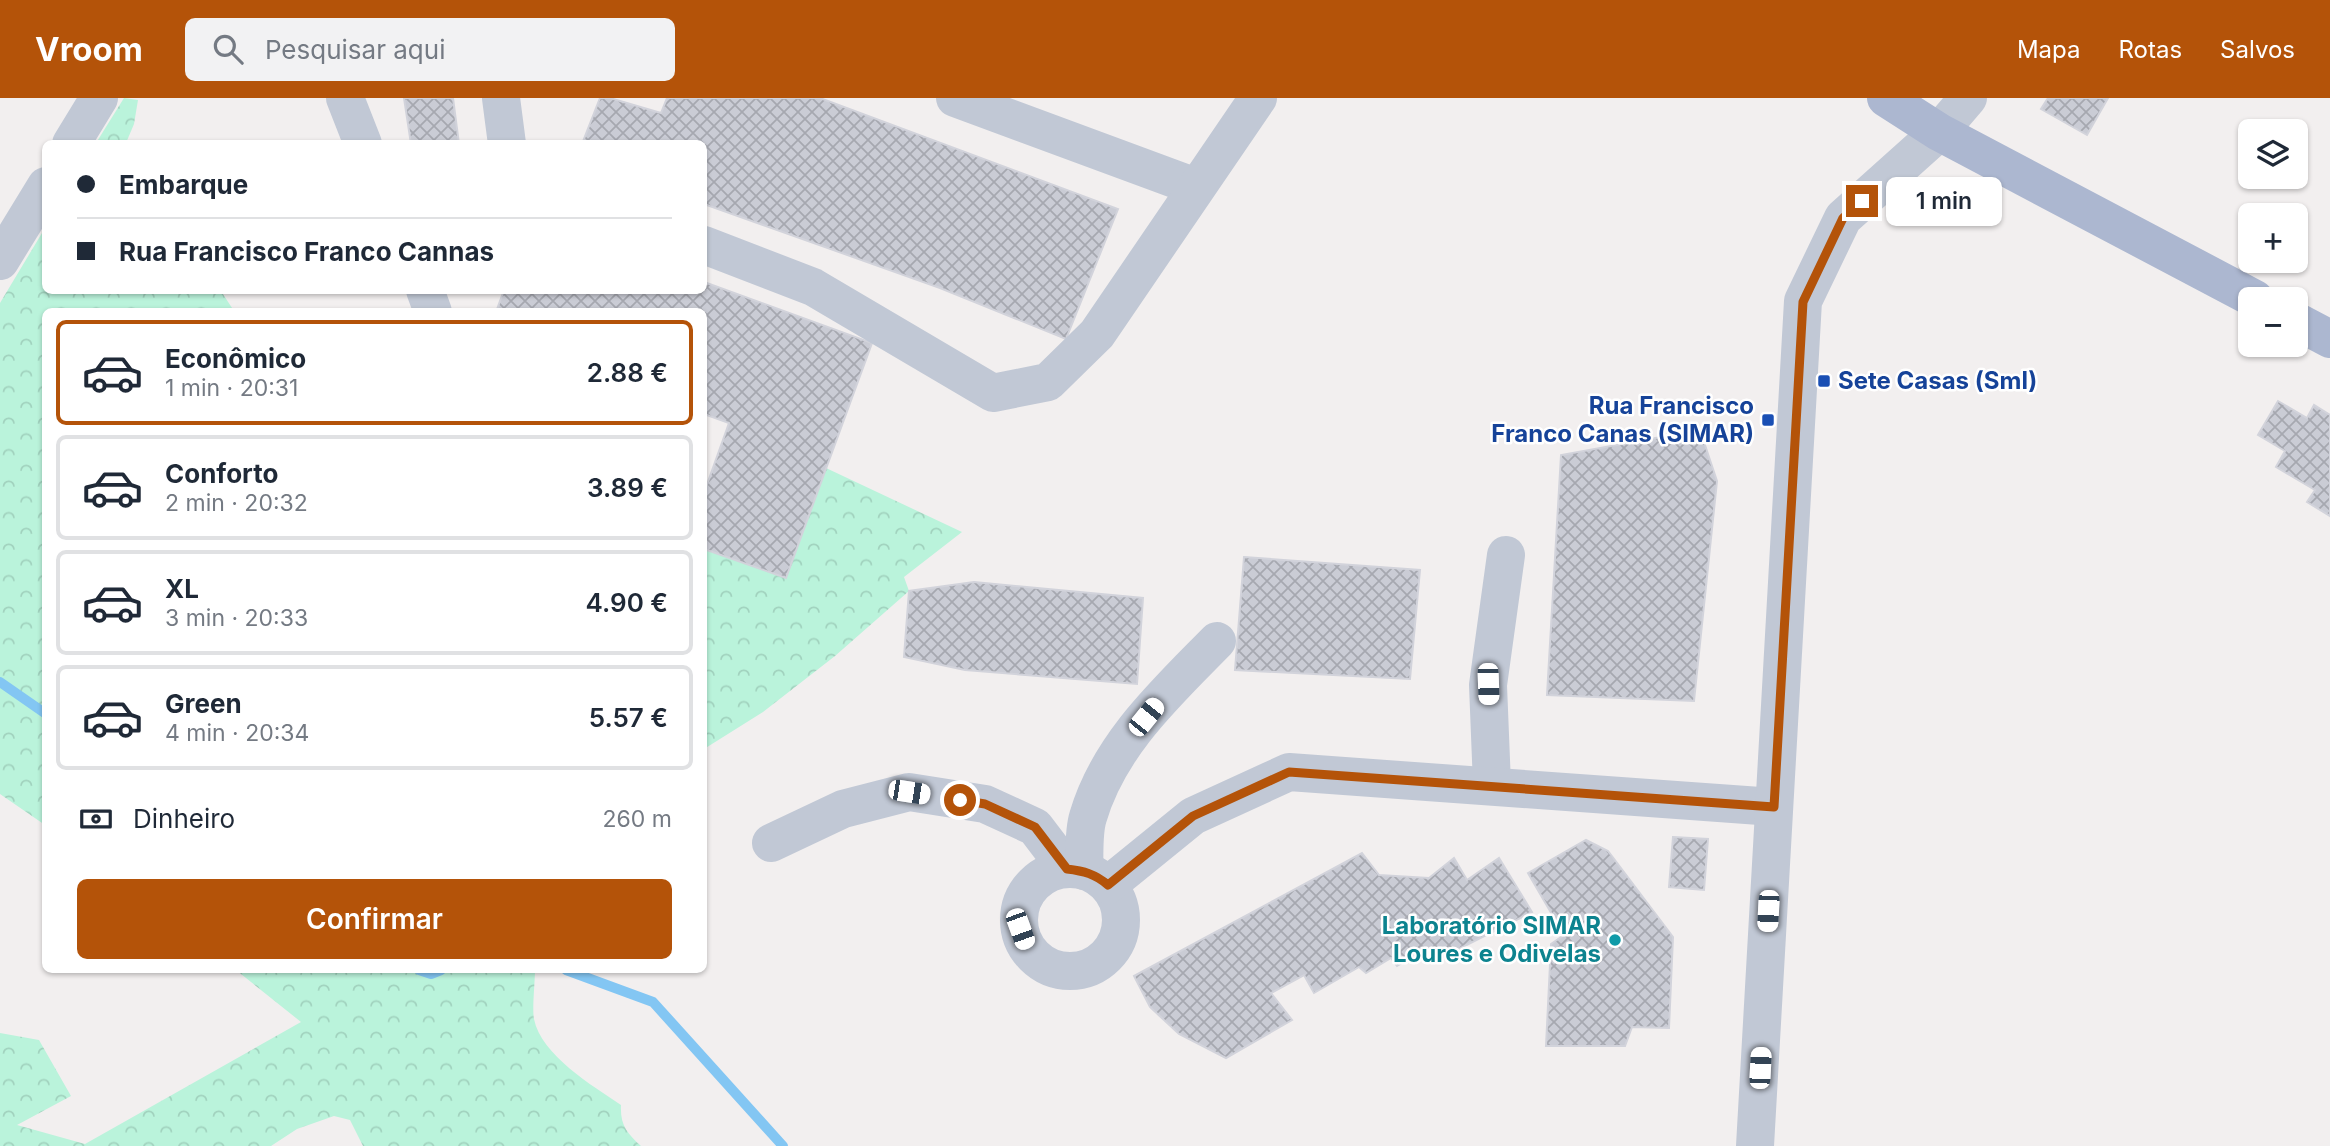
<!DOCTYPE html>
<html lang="pt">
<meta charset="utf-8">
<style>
body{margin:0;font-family:Inter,sans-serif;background:#f2f2f3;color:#1f2937;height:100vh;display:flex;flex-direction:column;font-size:26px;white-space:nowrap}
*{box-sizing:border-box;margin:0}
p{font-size:23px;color:#747a83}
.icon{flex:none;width:38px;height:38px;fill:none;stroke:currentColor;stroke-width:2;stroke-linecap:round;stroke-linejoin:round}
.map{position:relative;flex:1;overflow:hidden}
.drawer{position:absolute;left:42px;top:210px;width:665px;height:665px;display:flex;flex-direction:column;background:#fff;border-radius:10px;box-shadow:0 2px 5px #0004}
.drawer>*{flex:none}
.banner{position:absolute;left:42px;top:42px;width:665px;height:154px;border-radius:10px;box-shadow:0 2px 5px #0004;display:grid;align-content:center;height:154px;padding:0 35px;background:#fff}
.tools{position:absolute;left:2238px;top:21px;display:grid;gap:14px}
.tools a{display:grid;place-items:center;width:70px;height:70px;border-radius:10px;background:#fff;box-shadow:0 2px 5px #0004;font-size:35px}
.end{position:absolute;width:32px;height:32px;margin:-16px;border:9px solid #b45309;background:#fff;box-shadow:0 0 0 4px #fff}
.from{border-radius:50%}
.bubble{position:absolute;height:49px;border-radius:10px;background:#fff;box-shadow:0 2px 5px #0004;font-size:23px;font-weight:600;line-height:49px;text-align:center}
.car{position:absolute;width:21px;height:42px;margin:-21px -10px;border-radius:9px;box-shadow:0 0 5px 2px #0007;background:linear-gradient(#fff 24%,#345 0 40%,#fff 0 76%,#345 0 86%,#fff 0)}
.banner b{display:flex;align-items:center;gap:24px;height:66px;font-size:26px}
.banner b+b{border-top:2px solid #e0e1e3}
.banner i{width:18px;height:18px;background:#1f2937}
ul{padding:12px 0 0;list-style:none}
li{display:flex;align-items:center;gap:21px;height:105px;margin:0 14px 10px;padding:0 21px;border:4px solid #e0e1e3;border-radius:10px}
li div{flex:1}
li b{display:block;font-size:26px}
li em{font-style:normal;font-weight:600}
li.on{border-color:#b45309}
li>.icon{width:63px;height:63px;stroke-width:1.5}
.pay{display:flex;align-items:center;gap:18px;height:77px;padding:0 35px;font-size:26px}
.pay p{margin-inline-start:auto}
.button{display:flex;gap:14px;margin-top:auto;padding:14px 35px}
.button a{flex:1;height:80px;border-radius:10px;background:#b45309;color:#fff;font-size:28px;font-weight:600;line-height:80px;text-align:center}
header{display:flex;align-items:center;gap:42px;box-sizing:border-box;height:98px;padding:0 35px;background:#b45309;color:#fff}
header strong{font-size:33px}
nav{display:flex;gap:38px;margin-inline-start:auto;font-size:24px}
.search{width:490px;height:63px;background:#f2f2f3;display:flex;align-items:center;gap:18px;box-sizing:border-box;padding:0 24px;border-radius:10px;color:#747a83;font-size:26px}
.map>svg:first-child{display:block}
.forest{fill:url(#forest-crowns)}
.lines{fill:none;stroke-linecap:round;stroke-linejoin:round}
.stream{stroke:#83c6f3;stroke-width:10}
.building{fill:url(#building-cross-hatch);stroke:#d2d3db;stroke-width:2}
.minor{stroke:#c1c8d5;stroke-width:38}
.major{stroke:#acb7d0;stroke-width:38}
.route{stroke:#b45309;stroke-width:9}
.transit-dot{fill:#1a4fb4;stroke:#fff;stroke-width:2.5}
.culture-dot{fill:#0f9aa8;stroke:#fff;stroke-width:2.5}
.labels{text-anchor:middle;stroke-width:5;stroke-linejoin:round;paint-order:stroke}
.transit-label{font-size:24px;font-weight:bold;fill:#164399;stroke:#fff;text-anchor:start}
.culture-label{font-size:24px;font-weight:bold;fill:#0d838f;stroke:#fff;text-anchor:end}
</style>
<header>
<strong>Vroom</strong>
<div class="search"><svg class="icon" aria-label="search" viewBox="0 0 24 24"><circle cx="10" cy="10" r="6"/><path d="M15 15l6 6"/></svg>Pesquisar aqui</div>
<nav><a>Mapa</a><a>Rotas</a><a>Salvos</a></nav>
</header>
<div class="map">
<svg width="2330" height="1048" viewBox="0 0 2330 1048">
<defs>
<pattern id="forest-crowns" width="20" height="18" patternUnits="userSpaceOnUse" patternTransform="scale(1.75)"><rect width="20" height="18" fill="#baf3db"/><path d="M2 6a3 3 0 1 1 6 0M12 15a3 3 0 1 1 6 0" fill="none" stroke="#a1d2be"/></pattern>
<pattern id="building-cross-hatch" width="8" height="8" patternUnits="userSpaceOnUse" patternTransform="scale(1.75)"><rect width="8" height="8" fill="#caccd5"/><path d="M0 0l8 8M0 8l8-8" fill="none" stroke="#a6a8b0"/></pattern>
</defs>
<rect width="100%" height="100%" fill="#f2efef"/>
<g class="forest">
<polygon points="124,0 138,2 134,26 126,45 96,45"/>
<polygon points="45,130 46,192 221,193 234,213 46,214 45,727 0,696 0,205"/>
<polygon points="826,370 962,434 904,479 909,493 835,558 763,614 704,651 704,451 786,480"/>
<path d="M236 872H535C535 884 532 911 534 921 541 957 593 988 621 1007 620 1027 627 1035 641 1048H363L350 1022 334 1018 297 1031 271 1048H0V935L39 942 71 998 17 1027 85 1046 301 924Z"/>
</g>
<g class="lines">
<g class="stream">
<polyline points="0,584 46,616"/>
<polyline points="419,872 431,876 441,872"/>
<polyline points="566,872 653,904 783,1048"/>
</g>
</g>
<g class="building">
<polygon points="404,0 453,0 459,46 411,46"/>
<polygon points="600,0 610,0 661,15 667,0 820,0 1118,111 1066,241 940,190 704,106 704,46 582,46"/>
<polygon points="2048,0 2108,0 2087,37 2041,11"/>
<polygon points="704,184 872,245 786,480 704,451 704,395 729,325 704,316 704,214 496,214 504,192 704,192"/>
<polygon points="2278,303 2307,320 2314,307 2330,317 2330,418 2307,404 2315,392 2276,369 2285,353 2258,337"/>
<polygon points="1700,332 1717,383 1694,603 1547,597 1561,357"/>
<polygon points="1244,459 1420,472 1410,581 1235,572"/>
<polygon points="974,484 1143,500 1137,586 965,572 904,559 909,493"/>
<polygon points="1673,739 1708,741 1704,792 1669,789"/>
<polygon points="1586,742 1608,753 1673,839 1669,930 1632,929 1625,948 1546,948 1551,846 1564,837 1528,775"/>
<polygon points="1362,755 1379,777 1429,780 1454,760 1467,782 1499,760 1532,814 1433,864 1425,851 1397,868 1391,860 1366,875 1359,869 1314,895 1304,877 1271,895 1292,922 1226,960 1179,936 1150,909 1134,878"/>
</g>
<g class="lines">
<g class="minor">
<polyline points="345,0 363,46"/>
<polyline points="501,0 507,46"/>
<polyline points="955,0 1196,89"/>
<polyline points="71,46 99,0"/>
<polyline points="704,147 813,189 993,295 1048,284 1097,236 1258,0"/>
<polyline points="0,163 46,88"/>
<polyline points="425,192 433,214"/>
<polyline points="1492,687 1488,587 1506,457"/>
<polyline points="771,745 843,711 909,694 985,706 1035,729 1067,771"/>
<circle cx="1070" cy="822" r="51"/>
<path d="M1084 773C1085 756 1083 735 1088 719 1109 647 1166 595 1217 543"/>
<polyline points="1108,787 1193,718 1289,674 1774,709"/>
<polyline points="1755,1048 1803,203 1843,120 1939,34 1968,0"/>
</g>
<g class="major">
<polyline points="1886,0 1939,34 2255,201"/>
<polyline points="2296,223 2330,241"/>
</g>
</g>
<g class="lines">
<path class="route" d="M960 702 985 706 1035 729 1067 771C1084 773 1095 776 1108 787L1193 718 1289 674 1774 709 1803 204 1843 120 1862 103"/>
</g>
<g class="transit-dot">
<rect x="1817" y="276" width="14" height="14" rx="3.5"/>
<rect x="1761" y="315" width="14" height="14" rx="3.5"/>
</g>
<circle class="culture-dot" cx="1615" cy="842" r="7"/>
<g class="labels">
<g class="transit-label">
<text x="1838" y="291">Sete Casas (Sml)</text>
<text x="1754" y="316" text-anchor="end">Rua Francisco<tspan x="1754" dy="28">Franco Canas (SIMAR)</tspan></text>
</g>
<g class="culture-label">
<text x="1601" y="836">Laboratório SIMAR<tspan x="1601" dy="28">Loures e Odivelas</tspan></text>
</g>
</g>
</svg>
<div class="tools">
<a><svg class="icon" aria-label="layers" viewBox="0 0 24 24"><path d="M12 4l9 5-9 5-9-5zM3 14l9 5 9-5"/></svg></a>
<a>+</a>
<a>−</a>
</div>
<i class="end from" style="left:960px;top:702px"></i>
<i class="end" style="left:1862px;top:103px"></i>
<div class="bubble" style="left:1886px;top:79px;width:116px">1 min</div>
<i class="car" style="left:1488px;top:586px;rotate:178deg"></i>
<i class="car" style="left:1146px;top:619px;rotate:39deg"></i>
<i class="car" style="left:909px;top:694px;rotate:99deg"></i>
<i class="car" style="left:1768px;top:813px;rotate:183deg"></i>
<i class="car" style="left:1020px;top:831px;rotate:160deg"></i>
<i class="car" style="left:1760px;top:970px;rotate:3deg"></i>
<div class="banner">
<b><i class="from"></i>Embarque</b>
<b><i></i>Rua Francisco Franco Cannas</b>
</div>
<section class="drawer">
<ul>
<li class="on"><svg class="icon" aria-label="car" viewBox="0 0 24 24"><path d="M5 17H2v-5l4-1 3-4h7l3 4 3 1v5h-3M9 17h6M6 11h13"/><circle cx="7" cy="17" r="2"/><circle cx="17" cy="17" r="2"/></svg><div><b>Econômico</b><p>1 min · 20:31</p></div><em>2.88 €</em></li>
<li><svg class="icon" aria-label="car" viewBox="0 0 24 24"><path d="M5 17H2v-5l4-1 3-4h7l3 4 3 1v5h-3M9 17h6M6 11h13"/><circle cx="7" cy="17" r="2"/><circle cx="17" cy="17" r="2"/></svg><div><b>Conforto</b><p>2 min · 20:32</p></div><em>3.89 €</em></li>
<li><svg class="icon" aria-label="car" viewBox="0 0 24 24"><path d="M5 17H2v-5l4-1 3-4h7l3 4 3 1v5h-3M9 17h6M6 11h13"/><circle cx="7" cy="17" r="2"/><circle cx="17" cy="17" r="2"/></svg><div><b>XL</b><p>3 min · 20:33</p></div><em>4.90 €</em></li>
<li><svg class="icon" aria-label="car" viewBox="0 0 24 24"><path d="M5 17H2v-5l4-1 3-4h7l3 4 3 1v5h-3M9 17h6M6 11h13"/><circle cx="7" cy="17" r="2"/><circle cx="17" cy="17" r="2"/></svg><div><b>Green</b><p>4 min · 20:34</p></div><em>5.57 €</em></li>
</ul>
<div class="pay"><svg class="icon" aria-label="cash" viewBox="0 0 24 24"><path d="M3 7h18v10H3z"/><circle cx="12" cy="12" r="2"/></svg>Dinheiro<p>260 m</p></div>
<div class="button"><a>Confirmar</a></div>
</section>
</div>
